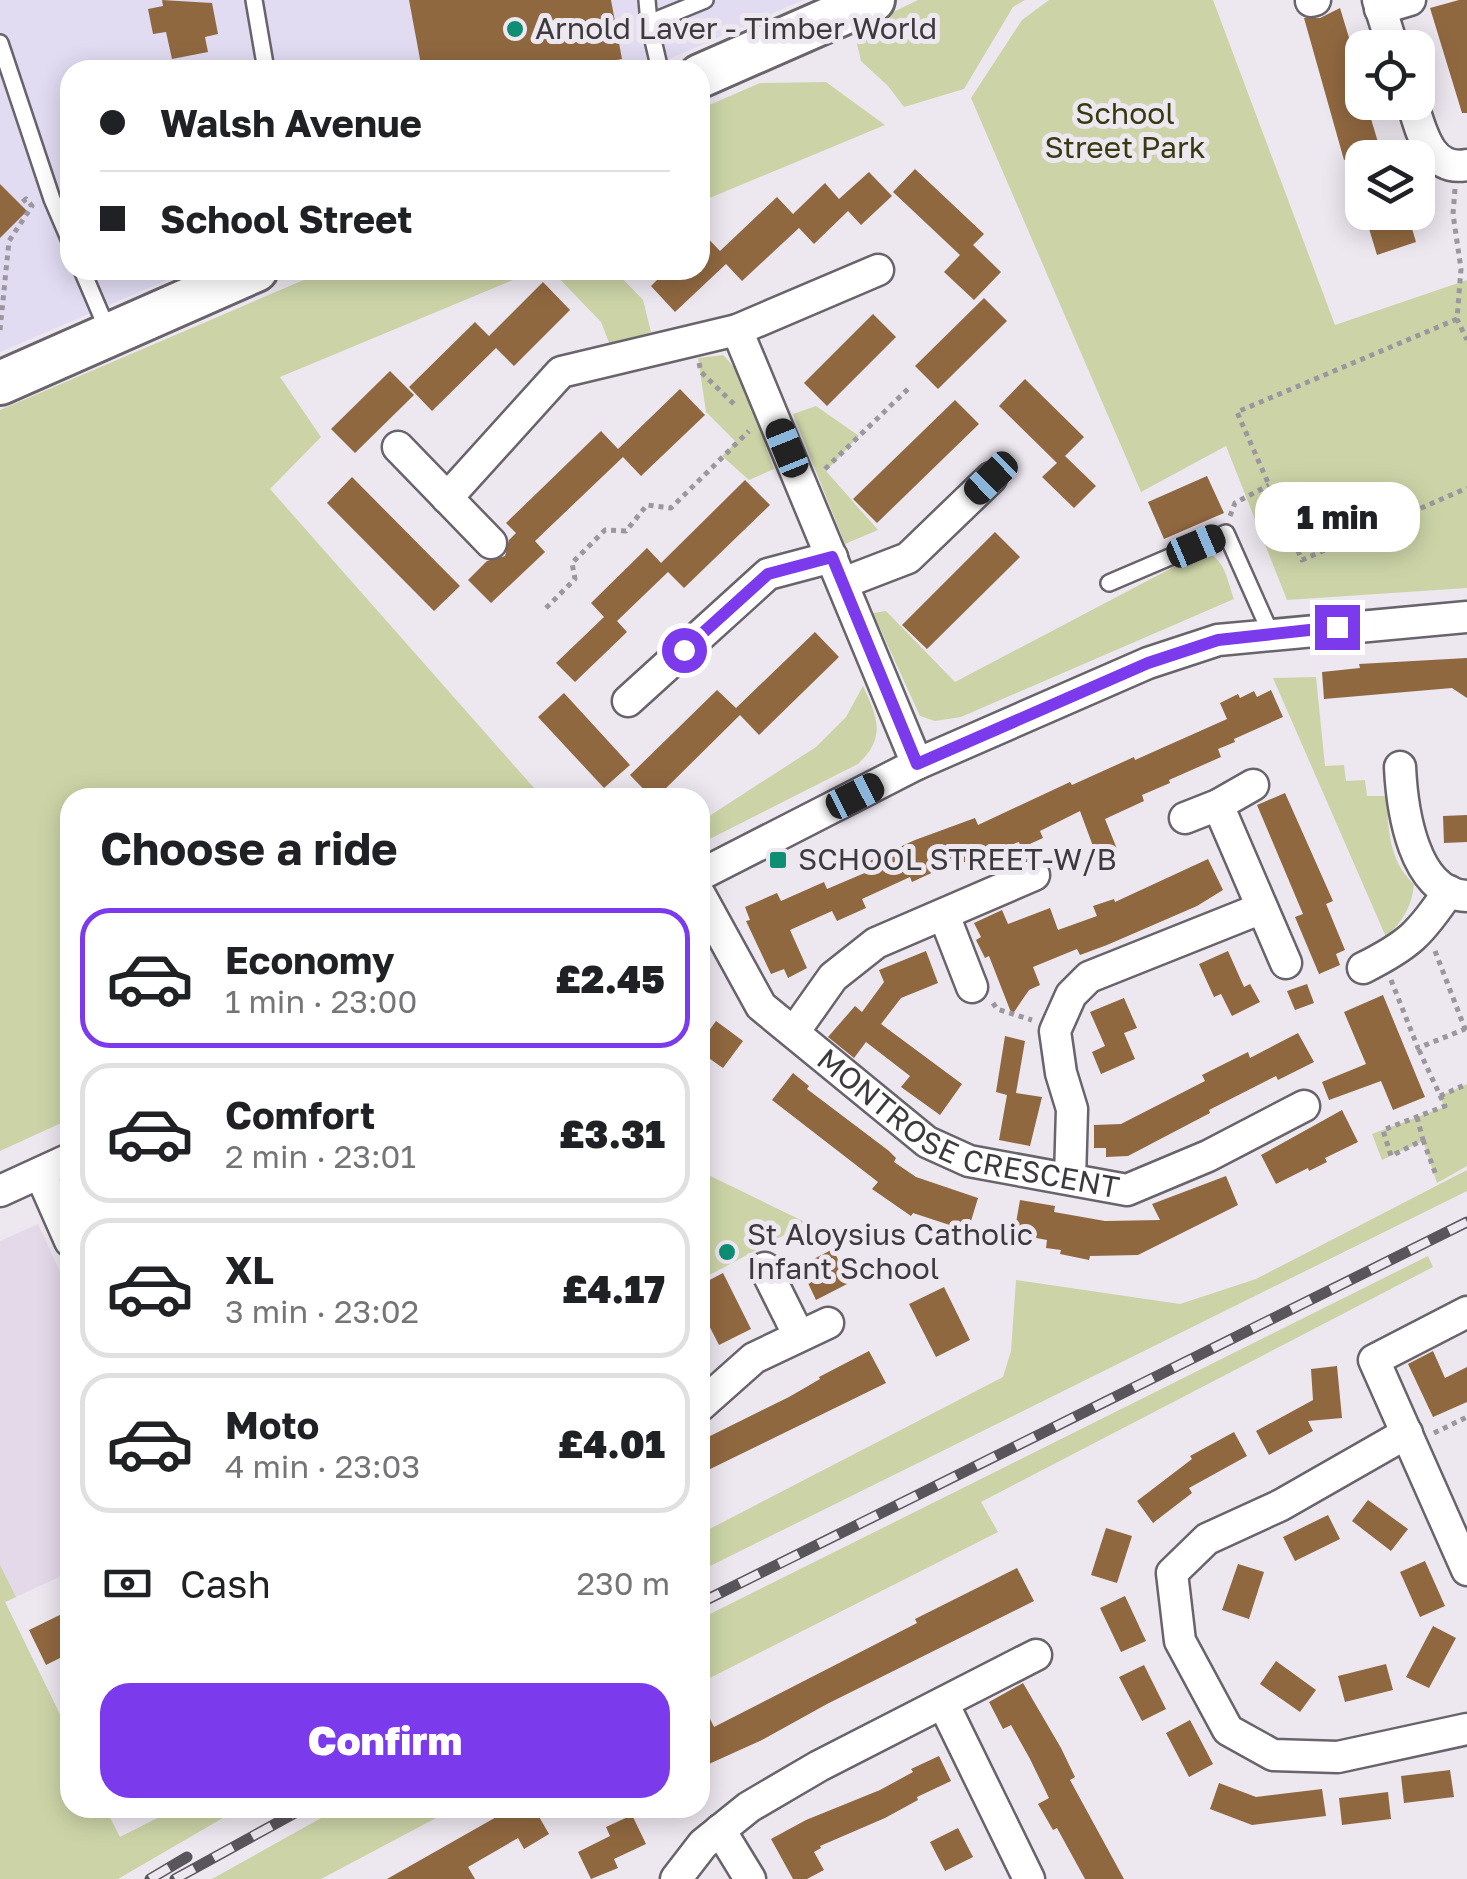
<!DOCTYPE html>
<meta charset="utf-8">
<style>
body{margin:0;font-family:"Golos Text",sans-serif;background:#f2f2f2;color:#202124;height:100vh;display:flex;flex-direction:column;font-size:38px;white-space:nowrap}
*{box-sizing:border-box;margin:0}
p{font-size:32px;color:#757577}
.icon{flex:none;width:55px;height:55px;fill:none;stroke:currentColor;stroke-width:2;stroke-linecap:round;stroke-linejoin:round}
.map{position:relative;flex:1;overflow:hidden}
.sheet{position:absolute;left:60px;top:788px;width:650px;height:1030px;display:flex;flex-direction:column;background:#fff;border-radius:30px;box-shadow:0 5px 25px #0003}
.sheet>*{flex:none}
.top-card{position:absolute;left:60px;top:60px;width:650px;height:220px;border-radius:30px;box-shadow:0 5px 25px #0003;display:grid;align-content:center;height:220px;padding:0 40px;background:#fff}
.tools{position:absolute;left:1345px;top:30px;display:grid;gap:20px}
.tools a{display:grid;place-items:center;width:90px;height:90px;border-radius:20px;background:#fff;box-shadow:0 5px 25px #0003;font-size:50px}
.end{position:absolute;width:45px;height:45px;margin:-22px;border:12px solid #7c3aed;background:#fff;box-shadow:0 0 0 5px #fff}
.from{border-radius:50%}
.bubble{position:absolute;height:70px;border-radius:30px;background:#fff;box-shadow:0 5px 25px #0003;font-size:32px;font-weight:800;line-height:70px;text-align:center}
.car{position:absolute;width:30px;height:60px;margin:-30px -15px;border-radius:12px;box-shadow:0 0 8px 2px #0007;background:linear-gradient(#222 24%,#8ab4d8 0 40%,#222 0 76%,#8ab4d8 0 86%,#222 0)}
.top-card b{display:flex;align-items:center;gap:35px;height:95px;font-size:38px}
.top-card b+b{border-top:2px solid #e0e0e0}
.top-card i{width:25px;height:25px;background:#202124}
ul{padding:0;list-style:none}
li{display:flex;align-items:center;gap:30px;height:140px;margin:0 20px 15px;padding:0 20px;border:5px solid #e0e0e0;border-radius:30px}
li div{flex:1}
li b{display:block;font-size:38px}
li em{font-style:normal;font-weight:800}
li.selected{border-color:#7c3aed}
li>.icon{width:90px;height:90px;stroke-width:1.5}
h2{padding:0 40px;font-size:45px;line-height:120px}
.pay{display:flex;align-items:center;gap:25px;height:110px;padding:0 40px;font-size:38px}
.pay p{margin-inline-start:auto}
.button{display:flex;gap:20px;margin-top:auto;padding:20px 40px}
.button a{flex:1;height:115px;border-radius:30px;background:#7c3aed;color:#fff;font-size:40px;font-weight:800;line-height:115px;text-align:center}
.map>svg:first-child{display:block}
.industrial{fill:#e1dcf2}
.built{fill:#e4d9e9}
.green{fill:#ccd4a7}
.building{fill:#906840}
.lines{fill:none;stroke-linecap:round;stroke-linejoin:round}
.lane-casing{stroke:#69636b;stroke-width:20}
.street-casing{stroke:#69636b;stroke-width:35}
.secondary-casing{stroke:#69636b;stroke-width:48}
.path{stroke:#9c979e;stroke-width:5;stroke-dasharray:5 5;stroke-linecap:butt}
.lane{stroke:#fff;stroke-width:15}
.street{stroke:#fff;stroke-width:30}
.secondary{stroke:#fff;stroke-width:42}
.rail-casing{stroke:#59565b;stroke-width:11}
.rail{stroke:#ede7f0;stroke-width:8;stroke-dasharray:22;stroke-linecap:butt}
.route{stroke:#7c3aed;stroke-width:12}
.poi-dot{fill:#0f8e74;stroke:#ede7f0;stroke-width:4}
.labels{text-anchor:middle;stroke-width:10;stroke-linejoin:round;paint-order:stroke}
.poi-label{font-size:30px;fill:#3d3a3e;stroke:#ede7f0;text-anchor:start}
.park-label{font-size:30px;fill:#363b10;stroke:#ede7f0}
.street-label{font-size:30px;fill:#3d3a3e;stroke:#ede7f0}
</style>
<div class="map">
<svg width="1467" height="1879" viewBox="0 0 1467 1879">
<rect width="100%" height="100%" fill="#ede7f0"/>
<polygon class="industrial" points="0,0 803,0 644,70 70,70 70,270 190,270 0,352"/>
<polygon class="built" points="38,1224 70,1294 70,1572 5,1602 70,1735 70,1808 105,1808 0,1879 0,1241"/>
<g class="green">
<polygon points="918,0 1025,0 1013,7 964,89 904,107 888,86 861,61 854,31"/>
<polygon points="1049,0 1213,0 1335,325 1467,280 1467,588 1287,600 1226,446 1141,492 971,98 1022,20"/>
<polygon points="826,82 885,125 700,202 700,109 760,83"/>
<polygon points="327,270 537,270 280,377 321,437 270,489 542,797 70,798 70,1119 0,1151 0,410"/>
<polygon points="551,270 614,270 643,300 651,332 610,345 601,322"/>
<path d="M723 355C747 376 762 438 774 469L749 480 722 456 736 442 706 412 698 358Z"/>
<polygon points="816,406 859,436 826,471 878,530 845,544 793,414"/>
<path d="M1200 553C1224 552 1227 580 1234 599L961 717 935 721 920 716 873 613 886 611 955 682Z"/>
<path d="M1316 677 1325 766 1344 765 1346 781 1365 780 1367 796H1386C1389 830 1388 860 1414 884 1412 907 1402 922 1386 937L1273 678Z"/>
<path d="M863 686C877 717 887 737 858 764L700 844V822L816 747 846 717Z"/>
<polygon points="1467,1084 1467,1166 1437,1183 1423,1141 1382,1160 1372,1134 1444,1107 1440,1096"/>
<polygon points="1467,1170 1467,1191 700,1571 700,1534 1003,1377 1011,1351 1016,1280 1180,1304 1256,1279"/>
<polygon points="700,1171 807,1223 700,1280"/>
<polygon points="1428,1256 1433,1267 981,1502 998,1532 700,1683 700,1619"/>
<polygon points="0,1565 16,1597 5,1602 70,1735 70,1808 105,1808 120,1837 177,1808 240,1808 118,1879 0,1879"/>
<polygon points="339,1808 455,1808 321,1879 212,1879"/>
</g>
<g class="building">
<polygon points="162,0 212,3 218,34 205,37 208,52 172,59 166,32 153,34 148,9 163,6"/>
<polygon points="409,0 611,0 622,59 560,70 422,70"/>
<polygon points="1459,0 1467,0 1467,113 1462,113 1430,8"/>
<polygon points="1340,8 1360,74 1362,102 1366,102 1380,149 1344,160 1304,18 1320,18"/>
<polygon points="915,169 984,234 973,245 1001,272 974,300 944,272 960,255 893,192"/>
<polygon points="869,172 892,196 861,225 848,211 814,244 799,228 742,281 726,264 675,312 651,286 667,270 700,270 700,230 720,251 777,197 793,214 825,183 839,199"/>
<polygon points="0,184 27,211 0,238"/>
<polygon points="1364,212 1407,212 1416,242 1377,255"/>
<polygon points="543,282 570,310 514,366 496,348 432,411 409,387 475,322 489,336"/>
<polygon points="984,298 1007,321 938,389 915,366"/>
<polygon points="873,314 896,337 827,406 804,383"/>
<polygon points="390,371 414,395 355,453 331,429"/>
<polygon points="1025,379 1084,437 1065,456 1096,486 1074,508 1042,477 1057,463 999,406"/>
<polygon points="680,389 705,415 641,476 623,457 535,541 545,552 491,603 468,580 487,561 505,556 509,540 516,533 506,523 601,431 618,449"/>
<polygon points="955,400 979,424 877,523 853,499"/>
<polygon points="1207,476 1224,513 1164,539 1148,502"/>
<polygon points="352,477 460,586 434,611 327,503"/>
<polygon points="745,480 770,505 684,588 668,572 617,621 627,632 575,682 556,663 604,617 591,603 647,548 661,563"/>
<polygon points="995,532 1020,557 927,649 902,625"/>
<polygon points="815,632 839,657 759,735 740,715 656,798 652,798 630,775 717,690 736,708"/>
<polygon points="1467,658 1467,698 1452,688 1324,699 1322,672 1360,668 1359,664"/>
<polygon points="1271,690 1283,717 1234,739 1235,742 1218,749 1221,757 1169,780 1170,783 1142,795 1144,801 1105,819 1117,849 1097,857 1080,811 1040,831 1043,838 1021,848 1019,842 954,866 953,863 912,882 910,877 862,899 866,908 837,921 832,911 790,930 807,968 788,978 784,969 771,974 746,921 750,920 745,907 777,893 781,901 824,882 827,889 867,872 863,864 915,840 975,818 978,825 1070,782 1072,785 1134,757 1135,760 1227,719 1220,703 1238,694 1240,698 1254,691 1257,697"/>
<polygon points="564,693 630,765 604,788 538,717"/>
<polygon points="1285,793 1333,901 1326,904 1345,950 1336,954 1340,965 1319,974 1295,917 1303,914 1257,805"/>
<polygon points="1467,815 1467,842 1444,843 1443,816"/>
<polygon points="1208,859 1223,890 1197,906 1107,945 1080,955 1077,949 1033,967 1040,985 1029,990 1012,1015 989,956 985,958 976,940 981,937 974,923 1002,910 1008,924 1050,908 1058,930 1097,916 1093,906 1114,899 1115,902"/>
<polygon points="926,951 938,983 901,998 881,1024 962,1084 940,1115 901,1087 910,1076 866,1042 854,1058 828,1037 855,1006 862,1012 884,982 879,970"/>
<polygon points="1228,951 1244,987 1250,984 1260,1002 1232,1016 1221,994 1214,997 1199,964"/>
<polygon points="1307,984 1314,1003 1295,1010 1287,991"/>
<polygon points="1383,995 1425,1097 1393,1110 1381,1081 1329,1100 1322,1082 1366,1064 1344,1012"/>
<polygon points="1124,998 1137,1028 1124,1033 1135,1059 1101,1074 1092,1052 1105,1046 1090,1012"/>
<polygon points="716,1021 743,1041 723,1068 700,1052 700,1043"/>
<polygon points="1298,1033 1314,1062 1278,1080 1276,1076 1209,1110 1210,1113 1128,1156 1106,1157 1106,1148 1094,1148 1094,1125 1121,1124 1205,1081 1202,1075 1248,1052 1250,1058"/>
<polygon points="1005,1036 1025,1041 1016,1093 1042,1097 1030,1146 999,1140 1007,1095 996,1092"/>
<polygon points="793,1073 809,1086 807,1089 889,1151 896,1158 894,1162 916,1177 978,1198 968,1231 913,1213 911,1216 872,1189 878,1182 772,1100"/>
<polygon points="1342,1110 1358,1142 1325,1158 1327,1162 1309,1171 1308,1168 1276,1184 1261,1155"/>
<polygon points="1226,1176 1238,1205 1138,1255 1090,1256 1089,1260 1060,1254 1061,1250 1046,1248 1047,1240 1014,1234 1020,1200 1055,1206 1054,1212 1105,1221 1160,1220 1152,1204"/>
<polygon points="833,1249 849,1283 816,1300 800,1266"/>
<polygon points="723,1273 751,1329 719,1345 700,1308 700,1285"/>
<polygon points="944,1287 970,1340 936,1357 909,1304"/>
<polygon points="869,1351 886,1383 700,1474 700,1441 789,1397 820,1379 819,1377"/>
<polygon points="1433,1351 1445,1378 1467,1367 1467,1402 1433,1417 1408,1364"/>
<polygon points="1337,1366 1342,1418 1308,1421 1313,1431 1269,1455 1256,1431 1313,1400 1311,1369"/>
<polygon points="1234,1432 1247,1456 1189,1488 1192,1493 1153,1523 1137,1501 1192,1459 1190,1456"/>
<polygon points="1368,1500 1408,1529 1391,1551 1352,1521"/>
<polygon points="1328,1515 1340,1539 1295,1561 1283,1537"/>
<polygon points="1106,1528 1132,1536 1117,1583 1091,1575"/>
<polygon points="1425,1561 1445,1606 1420,1617 1400,1572"/>
<polygon points="1238,1564 1264,1572 1249,1619 1222,1610"/>
<polygon points="1017,1568 1034,1601 827,1704 762,1740 700,1768 700,1698 714,1727 917,1623 915,1619"/>
<polygon points="1125,1596 1146,1641 1121,1652 1100,1608"/>
<polygon points="70,1610 70,1653 46,1665 29,1630"/>
<polygon points="1433,1626 1456,1638 1429,1688 1406,1677"/>
<polygon points="1276,1661 1316,1690 1300,1712 1260,1684"/>
<polygon points="1386,1664 1393,1690 1345,1702 1338,1676"/>
<polygon points="1144,1665 1166,1709 1142,1721 1119,1677"/>
<polygon points="1023,1683 1061,1748 1075,1777 1070,1780 1124,1879 1085,1879 1057,1828 1053,1830 1038,1804 1049,1798 1030,1759 1011,1725 1003,1729 989,1702"/>
<polygon points="1190,1720 1213,1764 1189,1777 1166,1733"/>
<polygon points="939,1756 951,1781 917,1797 918,1800 885,1818 820,1846 821,1848 814,1852 824,1870 807,1879 793,1879 771,1839 806,1820 880,1790 913,1772 911,1769"/>
<polygon points="1450,1770 1454,1797 1404,1803 1401,1776"/>
<polygon points="1219,1783 1256,1797 1322,1789 1326,1816 1252,1825 1210,1809"/>
<polygon points="1388,1792 1391,1819 1342,1825 1339,1798"/>
<polygon points="512,1808 534,1808 549,1834 524,1849 518,1838 468,1867 475,1879 387,1879"/>
<polygon points="632,1815 646,1844 614,1859 618,1868 591,1879 578,1852 610,1836 606,1827"/>
<polygon points="958,1828 973,1857 945,1871 930,1842"/>
</g>
<g class="lines">
<defs>
<g id="lane">
<polyline points="254,0 266,70"/>
<polyline points="647,0 649,23"/>
<polyline points="0,43 52,199 70,241"/>
<polyline points="660,70 649,23 705,0"/>
<polyline points="82,270 108,331"/>
<polyline points="1109,583 1226,533 1271,634"/>
</g>
<g id="street">
<polyline points="1378,0 1393,48"/>
<polyline points="1311,1 1315,0"/>
<polyline points="1380,9 1410,0"/>
<path d="M1412 102C1421 130 1429 172 1467 165"/>
<polyline points="737,330 917,764"/>
<polyline points="398,447 491,543"/>
<polyline points="447,498 561,372 737,330 878,270"/>
<polyline points="843,583 908,558 991,478"/>
<polyline points="628,701 768,574 832,557"/>
<path d="M1400 767C1402 808 1413 894 1467 896"/>
<polyline points="1218,805 1286,963"/>
<polyline points="1185,818 1218,805 1253,785"/>
<polyline points="700,875 917,764 1148,663 1218,640 1467,617"/>
<path id="s1" d="M700 895 761 1006 927 1142 969 1161 1127 1190 1208 1156 1304 1106"/>
<polyline points="944,915 972,987"/>
<path d="M1363 968C1409 945 1420 934 1449 891"/>
<polyline points="794,1032 833,977 876,943 1034,875"/>
<polyline points="40,1173 70,1241"/>
<polyline points="1070,1179 1072,1109 1061,1073 1055,1031 1071,995 1089,977 1262,908"/>
<polyline points="0,1191 70,1159"/>
<polyline points="765,1268 799,1336"/>
<polyline points="1467,1312 1374,1360 1467,1570"/>
<polyline points="700,1406 754,1358 828,1323"/>
<polyline points="1407,1433 1281,1505 1207,1539 1172,1573 1180,1641 1228,1730 1273,1755 1338,1757 1467,1729"/>
<polyline points="943,1703 1029,1879"/>
<polyline points="720,1830 750,1879"/>
<polyline points="676,1879 703,1844 749,1807 819,1766 1036,1655"/>
</g>
<g id="secondary">
<polyline points="700,76 873,0"/>
<polyline points="0,383 256,270"/>
</g>
</defs>
<use href="#lane" class="lane-casing"/>
<use href="#street" class="street-casing"/>
<use href="#secondary" class="secondary-casing"/>
<g class="path">
<polyline points="1455,189 1453,214 1461,269 1457,319 1467,340"/>
<polyline points="1457,319 1237,412 1302,560 1467,488"/>
<polyline points="0,330 9,241 32,206 26,199 20,204"/>
<polyline points="699,363 701,372 737,407"/>
<polyline points="825,469 909,388"/>
<polyline points="1230,516 1235,503 1269,485"/>
<polyline points="546,608 575,579 572,563 605,530 626,531 647,505 671,508 749,431"/>
<polyline points="1435,951 1467,1034"/>
<polyline points="1391,980 1418,1048 1465,1029"/>
<polyline points="993,1003 997,1009 1032,1020"/>
<polyline points="1440,1096 1467,1084"/>
<polyline points="1417,1117 1423,1140 1391,1156 1383,1130 1445,1106 1418,1048"/>
<polyline points="1423,1140 1436,1175"/>
<polyline points="1434,1433 1467,1417"/>
</g>
<use href="#lane" class="lane"/>
<use href="#street" class="street"/>
<use href="#secondary" class="secondary"/>
<defs>
<g id="rail">
<polyline points="700,1603 1467,1222"/>
<polyline points="150,1879 187,1857"/>
<polyline points="175,1879 304,1808"/>
</g>
</defs>
<use href="#rail" class="rail-casing"/>
<use href="#rail" class="rail"/>
</g>
<g class="lines">
<polyline class="route" points="684,650 768,574 832,557 917,764 1148,663 1218,640 1337,627"/>
</g>
<g class="poi-dot">
<circle cx="515" cy="29" r="10"/>
<rect x="768" y="850" width="20" height="20" rx="5"/>
<circle cx="727" cy="1252" r="10"/>
</g>
<g class="labels">
<g class="poi-label">
<text x="535" y="39">Arnold Laver - Timber World</text>
<text x="798" y="870">SCHOOL STREET-W/B</text>
<text x="747" y="1245">St Aloysius Catholic<tspan x="747" dy="34">Infant School</tspan></text>
</g>
<g class="park-label">
<text x="1125" y="124">School<tspan x="1125" dy="34">Street Park</tspan></text>
</g>
<g class="street-label">
<text dy="10" stroke="none"><textPath href="#s1" startOffset="372">MONTROSE CRESCENT</textPath></text>
</g>
</g>
</svg>
<div class="tools">
<a><svg class="icon" aria-label="locate" viewBox="0 0 24 24"><circle cx="12" cy="12" r="6"/><path d="M12 2v4M12 18v4M2 12h4M18 12h4"/></svg></a>
<a><svg class="icon" aria-label="layers" viewBox="0 0 24 24"><path d="M12 4l9 5-9 5-9-5zM3 14l9 5 9-5"/></svg></a>
</div>
<i class="end from" style="left:684px;top:650px"></i>
<i class="end" style="left:1337px;top:627px"></i>
<div class="bubble" style="left:1255px;top:482px;width:165px">1 min</div>
<i class="car" style="left:787px;top:448px;rotate:338deg"></i>
<i class="car" style="left:991px;top:478px;rotate:226deg"></i>
<i class="car" style="left:1196px;top:546px;rotate:67deg"></i>
<i class="car" style="left:855px;top:796px;rotate:63deg"></i>
<div class="top-card">
<b><i class="from"></i>Walsh Avenue</b>
<b><i></i>School Street</b>
</div>
<section class="sheet">
<h2>Choose a ride</h2>
<ul>
<li class="selected"><svg class="icon" aria-label="car" viewBox="0 0 24 24"><path d="M5 17H2v-5l4-1 3-4h7l3 4 3 1v5h-3M9 17h6M6 11h13"/><circle cx="7" cy="17" r="2"/><circle cx="17" cy="17" r="2"/></svg><div><b>Economy</b><p>1 min · 23:00</p></div><em>£2.45</em></li>
<li><svg class="icon" aria-label="car" viewBox="0 0 24 24"><path d="M5 17H2v-5l4-1 3-4h7l3 4 3 1v5h-3M9 17h6M6 11h13"/><circle cx="7" cy="17" r="2"/><circle cx="17" cy="17" r="2"/></svg><div><b>Comfort</b><p>2 min · 23:01</p></div><em>£3.31</em></li>
<li><svg class="icon" aria-label="car" viewBox="0 0 24 24"><path d="M5 17H2v-5l4-1 3-4h7l3 4 3 1v5h-3M9 17h6M6 11h13"/><circle cx="7" cy="17" r="2"/><circle cx="17" cy="17" r="2"/></svg><div><b>XL</b><p>3 min · 23:02</p></div><em>£4.17</em></li>
<li><svg class="icon" aria-label="car" viewBox="0 0 24 24"><path d="M5 17H2v-5l4-1 3-4h7l3 4 3 1v5h-3M9 17h6M6 11h13"/><circle cx="7" cy="17" r="2"/><circle cx="17" cy="17" r="2"/></svg><div><b>Moto</b><p>4 min · 23:03</p></div><em>£4.01</em></li>
</ul>
<div class="pay"><svg class="icon" aria-label="cash" viewBox="0 0 24 24"><path d="M3 7h18v10H3z"/><circle cx="12" cy="12" r="2"/></svg>Cash<p>230 m</p></div>
<div class="button"><a>Confirm</a></div>
</section>
</div>
